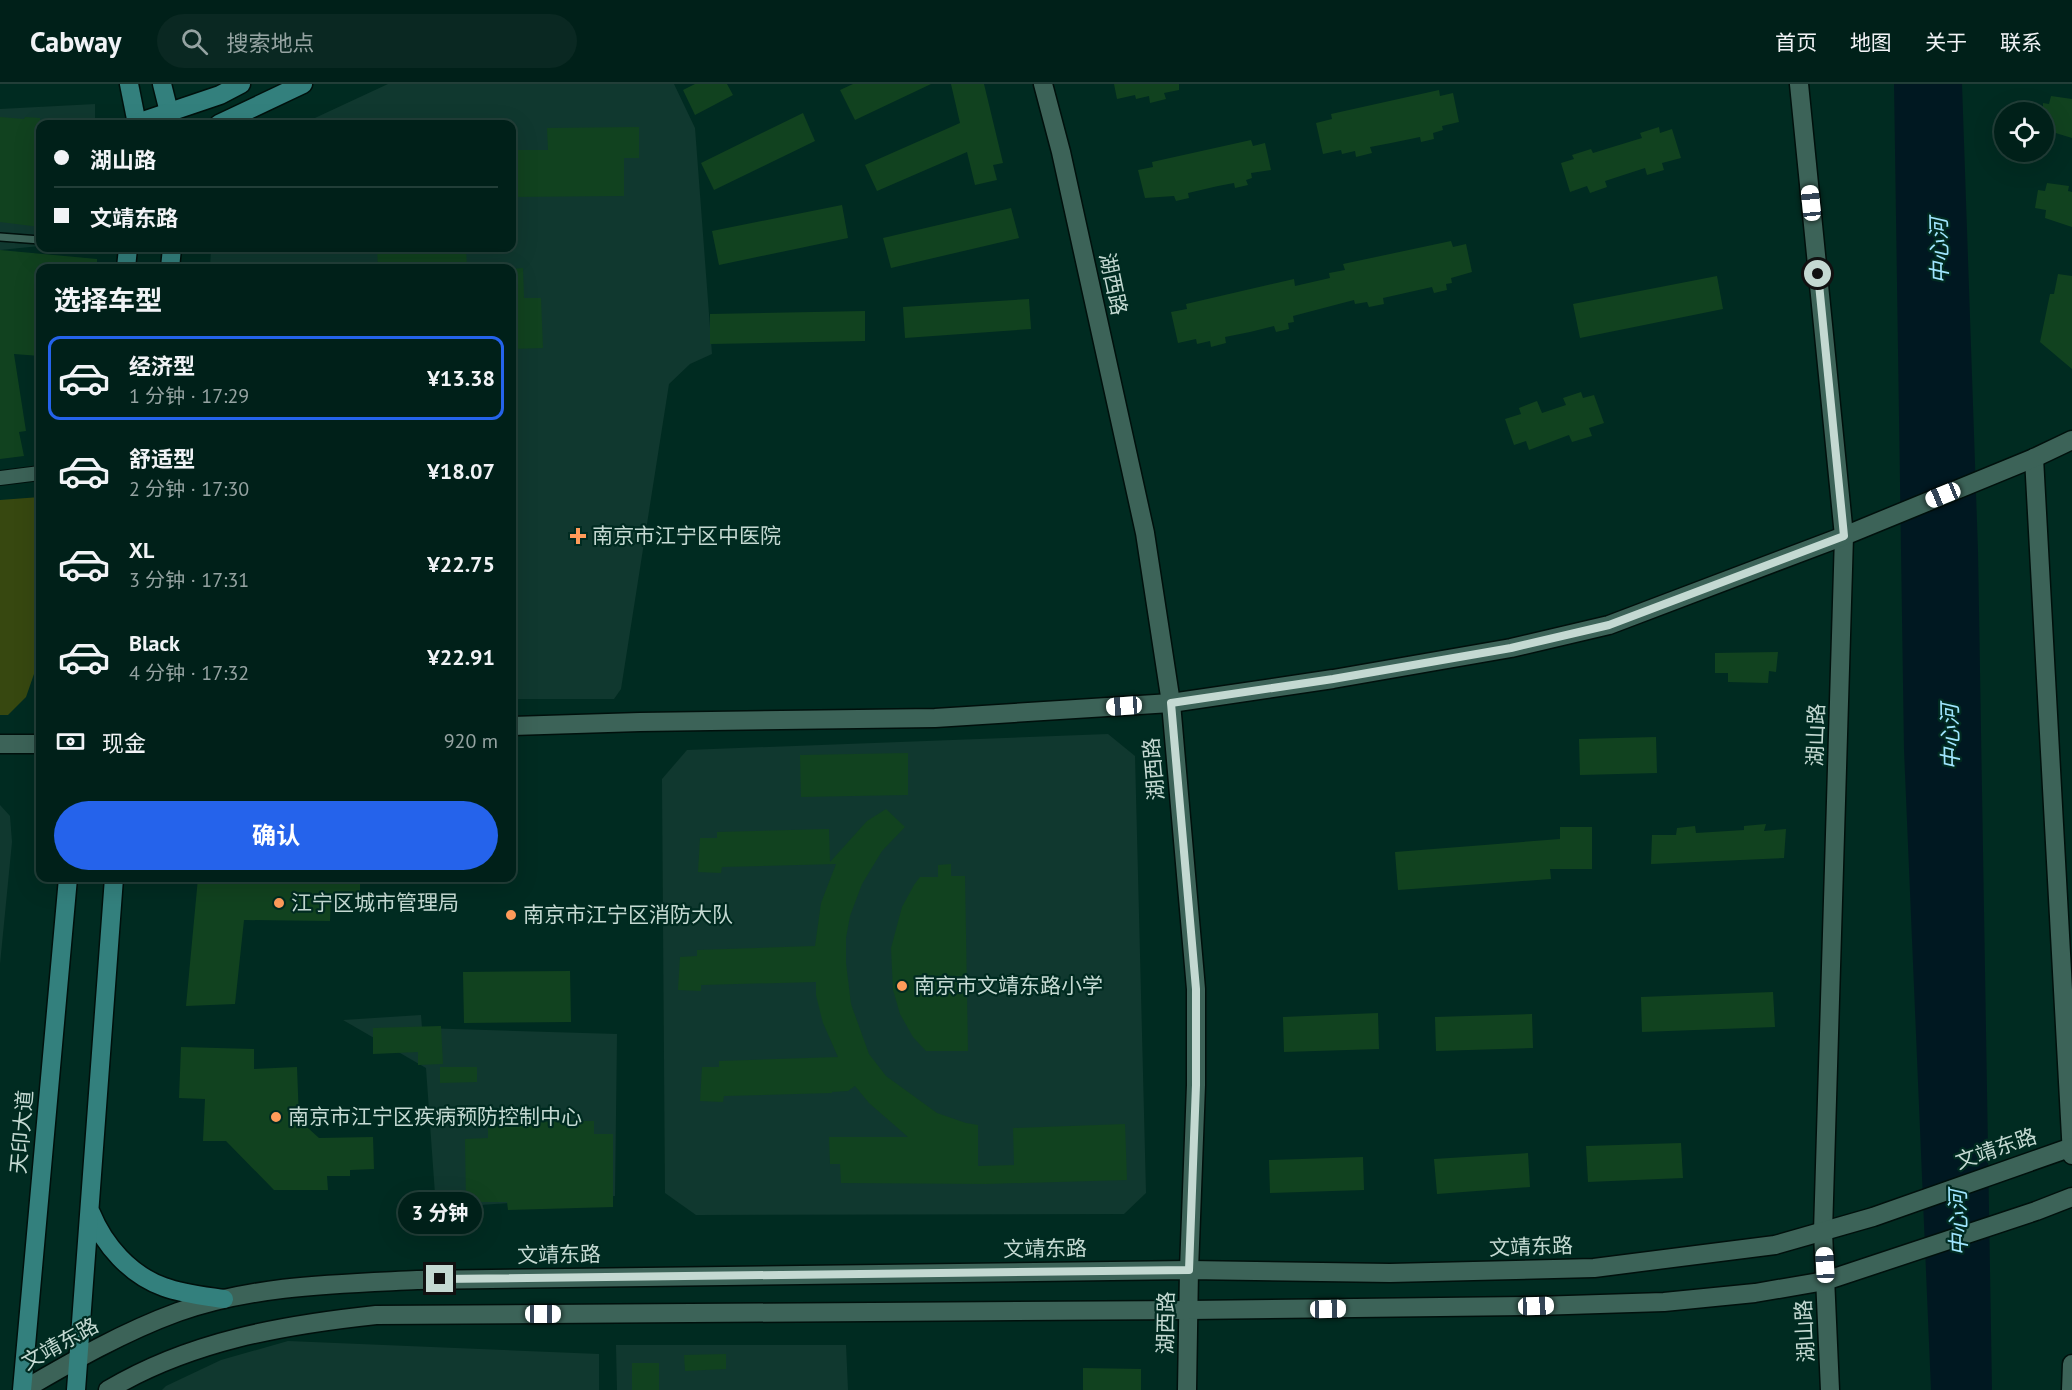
<!DOCTYPE html>
<html lang="zh">
<meta charset="utf-8">
<style>
body{margin:0;font-family:"PT Sans","Noto Sans SC",sans-serif;background:#0a2822;color:#f1f3f6;height:100vh;display:flex;flex-direction:column;font-size:22px;white-space:nowrap}
*{box-sizing:border-box;margin:0}
p{font-size:20px;color:#95a3a2}
.icon{flex:none;width:33px;height:33px;fill:none;stroke:currentColor;stroke-width:2;stroke-linecap:round;stroke-linejoin:round}
.map{position:relative;flex:1;overflow:hidden}
.drawer{position:absolute;left:36px;top:180px;width:480px;height:618px;display:flex;flex-direction:column;background:#002019;border-radius:12px;box-shadow:0 6px 24px #0002,0 0 0 2px #223e38}
.drawer>*{flex:none}
.guide{position:absolute;left:36px;top:36px;width:480px;height:132px;border-radius:12px;box-shadow:0 6px 24px #0002,0 0 0 2px #223e38;display:grid;align-content:center;height:132px;padding:0 18px;background:#002019}
.controls{position:absolute;left:1994px;top:18px;display:grid;gap:12px}
.controls a{display:grid;place-items:center;width:60px;height:60px;border-radius:50%;background:#002019;box-shadow:0 6px 24px #0002,0 0 0 2px #223e38;font-size:30px}
.end{position:absolute;width:27px;height:27px;margin:-14px;border:8px solid #c4d9d2;background:#111;box-shadow:0 0 0 3px #111}
.from{border-radius:50%}
.bubble{position:absolute;height:42px;border-radius:21px;background:#002019;box-shadow:0 6px 24px #0002,0 0 0 2px #223e38;font-size:20px;font-weight:700;line-height:42px;text-align:center}
.car{position:absolute;width:18px;height:36px;margin:-18px -9px;border-radius:8px;box-shadow:0 0 4px 2px #0007;background:linear-gradient(#fff 24%,#345 0 40%,#fff 0 76%,#345 0 86%,#fff 0)}
.guide b{display:flex;align-items:center;gap:21px;height:57px;font-size:22px}
.guide b+b{border-top:2px solid #223e38}
.guide i{width:15px;height:15px;background:#f1f3f6}
ul{padding:0;list-style:none}
li{display:flex;align-items:center;gap:18px;height:84px;margin:0 12px 9px;padding:0 6px;border:3px solid transparent;border-radius:12px}
li div{flex:1}
li b{display:block;font-size:22px}
li em{font-style:normal;font-weight:700}
li.on{border-color:#2563eb}
li>.icon{width:54px;height:54px;stroke-width:1.5}
h2{padding:0 18px;font-size:27px;line-height:72px}
.pay{display:flex;align-items:center;gap:15px;height:66px;padding:0 18px;font-size:22px}
.pay p{margin-inline-start:auto}
.button{display:flex;gap:12px;margin-top:auto;padding:12px 18px}
.button a{flex:1;height:69px;border-radius:36px;background:#2563eb;color:#fff;font-size:24px;font-weight:700;line-height:69px;text-align:center}
header{display:flex;align-items:center;gap:36px;box-sizing:border-box;height:84px;padding:0 30px;background:#002019;border-bottom:2px solid #223e38}
header strong{font-size:28px}
nav{display:flex;gap:33px;margin-inline-start:auto;font-size:21px}
.search{width:420px;height:54px;background:#0a2822;display:flex;align-items:center;gap:15px;box-sizing:border-box;padding:0 21px;border-radius:33px;color:#95a3a2;font-size:22px}
.map>svg:first-child{display:block}
.built{fill:#10382f}
.green{fill:#374810}
.water{fill:#001821}
.building{fill:#11421f}
.lines{fill:none;stroke-linecap:round;stroke-linejoin:round}
.service-casing{stroke:#00100c;stroke-width:10}
.minor-casing{stroke:#00100c;stroke-width:16}
.tertiary-casing{stroke:#00100c;stroke-width:21}
.secondary-casing{stroke:#00100c;stroke-width:21}
.primary-casing{stroke:#00100c;stroke-width:21}
.service{stroke:#3c6358;stroke-width:7}
.minor{stroke:#3c6358;stroke-width:14}
.tertiary{stroke:#3c6358;stroke-width:18}
.secondary{stroke:#3c6358;stroke-width:18}
.primary{stroke:#33807d;stroke-width:18}
.route{stroke:#c4d9d2;stroke-width:8}
.poi-dot{fill:#ff9b5a;stroke:#002b21;stroke-width:2}
.labels{text-anchor:middle;stroke-width:4.5;stroke-linejoin:round;paint-order:stroke}
.street-label{font-size:21px;fill:#c4d9d2;stroke:#002b21}
.poi-label{font-size:21px;fill:#c4d9d2;stroke:#002b21;text-anchor:start}
.water-label{font-size:22px;font-style:italic;fill:#a0e6ff;stroke:#002b21}
</style>
<header>
<strong>Cabway</strong>
<div class="search"><svg class="icon" aria-label="search" viewBox="0 0 24 24"><circle cx="10" cy="10" r="6"/><path d="M15 15l6 6"/></svg>搜索地点</div>
<nav><a>首页</a><a>地图</a><a>关于</a><a>联系</a></nav>
</header>
<div class="map">
<svg width="2072" height="1306" viewBox="0 0 2072 1306">
<rect width="100%" height="100%" fill="#002b21"/>
<g class="built">
<polygon points="388,0 674,0 695,44 712,270 690,280 669,300 621,605 614,615 512,615 512,184 210,184 211,164 512,164 512,40 302,40"/>
<polygon points="95,20 95,40 40,40 40,162 0,166 0,25"/>
<polygon points="1108,650 1135,672 1146,1109 1124,1130 696,1131 665,1109 662,695 687,666"/>
<polygon points="0,721 10,732 12,758 0,880"/>
<polygon points="421,931 422,944 617,950 615,1112 436,1124 426,984 343,936"/>
<polygon points="288,1257 599,1270 599,1306 162,1306 166,1302 221,1276"/>
<polygon points="616,1261 846,1261 848,1306 617,1306"/>
</g>
<polygon class="green" points="40,413 40,549 34,590 26,613 8,631 0,631 0,416"/>
<polygon class="water" points="1894,0 1962,0 1978,467 1992,1306 1931,1306 1904,666"/>
<g class="building">
<polygon points="695,0 727,0 733,11 695,31 683,6"/>
<polygon points="853,0 931,0 855,36 840,6"/>
<polygon points="951,0 984,0 1003,79 993,81 997,96 975,101 967,68 877,107 865,81 960,39"/>
<polygon points="1114,0 1179,0 1179,6 1164,9 1166,15 1150,19 1149,12 1136,15 1135,11 1117,15"/>
<polygon points="1439,6 1440,12 1453,9 1459,38 1442,42 1443,46 1433,49 1434,55 1421,58 1420,53 1391,59 1370,63 1372,69 1356,73 1355,67 1342,70 1341,66 1323,70 1316,39 1332,35 1331,30"/>
<polygon points="2051,12 2072,15 2072,54 2049,47 2050,39 2043,38 2043,19 2049,20"/>
<polygon points="803,29 815,57 714,106 701,79"/>
<polygon points="0,33 24,35 25,33 40,34 40,143 0,138"/>
<polygon points="639,43 639,74 624,74 624,112 512,113 512,66 548,66 547,44"/>
<polygon points="1659,43 1660,49 1672,45 1681,74 1662,79 1664,86 1647,91 1645,84 1605,97 1607,103 1590,109 1587,102 1570,108 1561,79 1574,75 1572,71 1591,65 1593,69 1642,54 1640,49"/>
<polygon points="1251,56 1253,62 1265,59 1271,86 1251,89 1252,94 1246,96 1248,101 1235,104 1234,99 1218,102 1188,109 1189,114 1176,117 1174,112 1145,114 1138,86 1153,83 1152,78"/>
<polygon points="2047,99 2069,102 2068,107 2072,108 2072,143 2045,134 2046,126 2035,124 2038,106 2045,107"/>
<polygon points="842,121 848,154 719,181 712,147"/>
<polygon points="1011,124 1019,154 891,184 883,154"/>
<polygon points="1451,157 1453,163 1466,160 1472,188 1451,194 1452,199 1446,200 1447,206 1434,209 1432,203 1383,214 1384,220 1369,223 1367,218 1355,220 1354,216 1293,232 1294,238 1288,239 1289,245 1276,248 1274,242 1250,248 1225,253 1226,259 1211,263 1210,257 1197,260 1196,255 1178,259 1171,228 1187,225 1186,220 1294,195 1295,202 1330,194 1329,189 1345,186 1343,180"/>
<polygon points="377,164 466,164 467,184 378,184"/>
<polygon points="0,166 97,175 97,184 40,184 40,272 14,270 26,347 19,348 24,372 0,375"/>
<polygon points="523,184 524,214 541,214 543,264 512,265 512,185"/>
<polygon points="2058,190 2072,192 2072,285 2040,258 2050,210 2054,210"/>
<polygon points="1717,192 1723,225 1580,254 1573,220"/>
<polygon points="1029,215 1031,245 905,254 903,223"/>
<polygon points="865,227 865,257 710,260 710,230"/>
<polygon points="1581,308 1583,314 1594,311 1604,339 1589,344 1592,352 1572,358 1569,351 1529,366 1526,357 1514,361 1505,335 1521,330 1519,324 1537,317 1542,329 1566,321 1563,314"/>
<polygon points="1778,568 1776,588 1769,587 1768,599 1728,598 1728,589 1715,589 1715,569"/>
<polygon points="1656,653 1657,689 1580,691 1579,655"/>
<polygon points="908,669 908,711 801,713 800,671"/>
<polygon points="886,725 905,743 882,767 862,800 850,832 846,854 846,879 851,920 869,970 886,992 937,1029 966,1039 978,1041 978,1082 1014,1081 1013,1044 1125,1040 1127,1096 986,1100 841,1099 840,1080 830,1080 829,1053 908,1053 869,1019 855,1002 848,1007 832,1008 832,1009 724,1012 723,1018 700,1017 702,983 719,983 719,977 838,973 823,939 816,911 816,898 701,901 701,907 678,906 680,873 697,872 697,866 815,862 821,819 836,780 722,783 721,789 698,788 700,754 717,754 717,748 829,745 830,778 867,737"/>
<polygon points="1766,740 1764,747 1786,745 1784,774 1651,780 1652,751 1676,751 1677,744 1695,742 1696,749 1744,746 1744,742"/>
<polygon points="1560,743 1592,743 1592,785 1550,785 1551,795 1398,806 1395,768 1560,755"/>
<polygon points="951,780 951,792 965,792 968,967 926,967 913,953 900,930 893,906 891,864 902,823 914,801 920,793 938,793 938,781"/>
<polygon points="198,794 360,794 360,810 331,810 330,837 244,836 235,920 186,922"/>
<polygon points="570,887 571,938 464,939 463,888"/>
<polygon points="1773,908 1775,943 1642,948 1641,913"/>
<polygon points="1378,929 1379,965 1284,968 1283,933"/>
<polygon points="1532,930 1533,964 1436,967 1435,933"/>
<polygon points="441,942 443,980 418,981 418,968 373,970 373,944"/>
<polygon points="181,963 254,965 254,985 297,983 299,1036 319,1054 373,1053 374,1085 350,1086 350,1092 327,1092 328,1106 274,1106 226,1057 203,1057 205,1015 179,1014"/>
<polygon points="440,983 477,983 477,998 440,999"/>
<polygon points="594,1037 594,1050 613,1050 613,1123 508,1126 507,1118 466,1118 465,1055 488,1054 488,1038"/>
<polygon points="1681,1059 1683,1094 1588,1098 1586,1062"/>
<polygon points="1528,1069 1530,1103 1437,1110 1434,1075"/>
<polygon points="1363,1073 1364,1106 1270,1109 1269,1076"/>
<polygon points="726,1270 726,1285 685,1287 684,1271"/>
<rect x="632" y="1279" width="27" height="27"/>
<polygon points="1083,1284 1141,1285 1141,1306 1083,1306"/>
</g>
<g class="lines">
<defs>
<polyline id="service" points="0,153 40,156"/>
<polyline id="minor" points="0,394 40,389"/>
<g id="tertiary">
<polyline points="1799,0 1844,452 1823,1148 1830,1306"/>
<polyline points="2034,374 2072,1071"/>
<polyline points="512,642 640,638 935,634 1171,619 1333,595 1511,564 1609,541 1844,452 2034,374 2072,356"/>
<polyline points="0,660 40,660"/>
<polyline points="2071,1306 2072,1280"/>
</g>
<g id="secondary">
<polyline points="1043,0 1061,68 1145,449 1171,619 1196,905 1196,1001 1189,1186 1187,1306"/>
<path d="M23 1306C73 1277 123 1248 178 1228 255 1201 337 1200 417 1196L1189 1186 1390 1189 1594 1184 1775 1161 1873 1133 2072 1063"/>
<path d="M108 1306C190 1257 283 1241 376 1231L1189 1226 1536 1222 1664 1218 1755 1209 1825 1197 2036 1127 2072 1113"/>
</g>
<g id="primary">
<polyline points="129,0 137,40"/>
<polyline points="162,0 172,40"/>
<polyline points="137,39 220,11 241,0"/>
<polyline points="219,40 303,0"/>
<polyline points="126,184 128,164"/>
<polyline points="170,184 172,164"/>
<path d="M91 1129C104 1161 130 1191 164 1203 183 1210 204 1212 224 1215"/>
<polyline points="22,1306 68,794"/>
<polyline points="76,1306 114,794"/>
</g>
</defs>
<use href="#service" class="service-casing"/>
<use href="#minor" class="minor-casing"/>
<use href="#tertiary" class="tertiary-casing"/>
<use href="#secondary" class="secondary-casing"/>
<use href="#primary" class="primary-casing"/>
<use href="#service" class="service"/>
<use href="#minor" class="minor"/>
<use href="#tertiary" class="tertiary"/>
<use href="#secondary" class="secondary"/>
<use href="#primary" class="primary"/>
</g>
<g class="lines">
<polyline class="route" points="440,1195 1189,1186 1196,1001 1196,905 1171,619 1333,595 1511,564 1609,541 1844,452 1818,190"/>
</g>
<g class="poi-dot">
<path d="M575 443h6v6h6v6h-6v6h-6v-6h-6v-6h6z"/>
<circle cx="279" cy="819" r="6"/>
<circle cx="511" cy="831" r="6"/>
<circle cx="902" cy="902" r="6"/>
<circle cx="276" cy="1033" r="6"/>
</g>
<g class="labels">
<g class="street-label">
<text transform="translate(1113 200) rotate(78)" y="7">湖西路</text>
<text transform="translate(1816 651) rotate(-88)" y="7">湖山路</text>
<text transform="translate(1154 685) rotate(-95)" y="7">湖西路</text>
<text transform="translate(22 1048) rotate(-85)" y="7">天印大道</text>
<text transform="translate(1996 1065) rotate(-19)" y="7">文靖东路</text>
<text transform="translate(1531 1163) rotate(-2)" y="7">文靖东路</text>
<text transform="translate(1045 1165) rotate(-1)" y="7">文靖东路</text>
<text transform="translate(559 1171) rotate(-1)" y="7">文靖东路</text>
<text transform="translate(1166 1239) rotate(-89)" y="7">湖西路</text>
<text transform="translate(1805 1247) rotate(-93)" y="7">湖山路</text>
<text transform="translate(60 1260) rotate(-29)" y="7">文靖东路</text>
</g>
<g class="poi-label">
<text x="592" y="459">南京市江宁区中医院</text>
<text x="291" y="826">江宁区城市管理局</text>
<text x="523" y="838">南京市江宁区消防大队</text>
<text x="914" y="909">南京市文靖东路小学</text>
<text x="288" y="1040">南京市江宁区疾病预防控制中心</text>
</g>
<g class="water-label">
<text transform="translate(1939 167) rotate(-91)" y="8">中心河</text>
<text transform="translate(1950 653) rotate(-91)" y="8">中心河</text>
<text transform="translate(1958 1139) rotate(-91)" y="8">中心河</text>
</g>
</g>
</svg>
<div class="controls">
<a><svg class="icon" aria-label="locate" viewBox="0 0 24 24"><circle cx="12" cy="12" r="6"/><path d="M12 2v4M12 18v4M2 12h4M18 12h4"/></svg></a>
</div>
<i class="end from" style="left:1818px;top:190px"></i>
<i class="end" style="left:440px;top:1195px"></i>
<div class="bubble" style="left:398px;top:1108px;width:84px">3 分钟</div>
<i class="car" style="left:1811px;top:119px;rotate:354deg"></i>
<i class="car" style="left:1943px;top:411px;rotate:248deg"></i>
<i class="car" style="left:1124px;top:622px;rotate:266deg"></i>
<i class="car" style="left:1825px;top:1181px;rotate:357deg"></i>
<i class="car" style="left:1536px;top:1222px;rotate:88deg"></i>
<i class="car" style="left:1328px;top:1225px;rotate:89deg"></i>
<i class="car" style="left:543px;top:1230px;rotate:90deg"></i>
<div class="guide">
<b><i class="from"></i>湖山路</b>
<b><i></i>文靖东路</b>
</div>
<section class="drawer">
<h2>选择车型</h2>
<ul>
<li class="on"><svg class="icon" aria-label="car" viewBox="0 0 24 24"><path d="M5 17H2v-5l4-1 3-4h7l3 4 3 1v5h-3M9 17h6M6 11h13"/><circle cx="7" cy="17" r="2"/><circle cx="17" cy="17" r="2"/></svg><div><b>经济型</b><p>1 分钟 · 17:29</p></div><em>¥13.38</em></li>
<li><svg class="icon" aria-label="car" viewBox="0 0 24 24"><path d="M5 17H2v-5l4-1 3-4h7l3 4 3 1v5h-3M9 17h6M6 11h13"/><circle cx="7" cy="17" r="2"/><circle cx="17" cy="17" r="2"/></svg><div><b>舒适型</b><p>2 分钟 · 17:30</p></div><em>¥18.07</em></li>
<li><svg class="icon" aria-label="car" viewBox="0 0 24 24"><path d="M5 17H2v-5l4-1 3-4h7l3 4 3 1v5h-3M9 17h6M6 11h13"/><circle cx="7" cy="17" r="2"/><circle cx="17" cy="17" r="2"/></svg><div><b>XL</b><p>3 分钟 · 17:31</p></div><em>¥22.75</em></li>
<li><svg class="icon" aria-label="car" viewBox="0 0 24 24"><path d="M5 17H2v-5l4-1 3-4h7l3 4 3 1v5h-3M9 17h6M6 11h13"/><circle cx="7" cy="17" r="2"/><circle cx="17" cy="17" r="2"/></svg><div><b>Black</b><p>4 分钟 · 17:32</p></div><em>¥22.91</em></li>
</ul>
<div class="pay"><svg class="icon" aria-label="cash" viewBox="0 0 24 24"><path d="M3 7h18v10H3z"/><circle cx="12" cy="12" r="2"/></svg>现金<p>920 m</p></div>
<div class="button"><a>确认</a></div>
</section>
</div>
